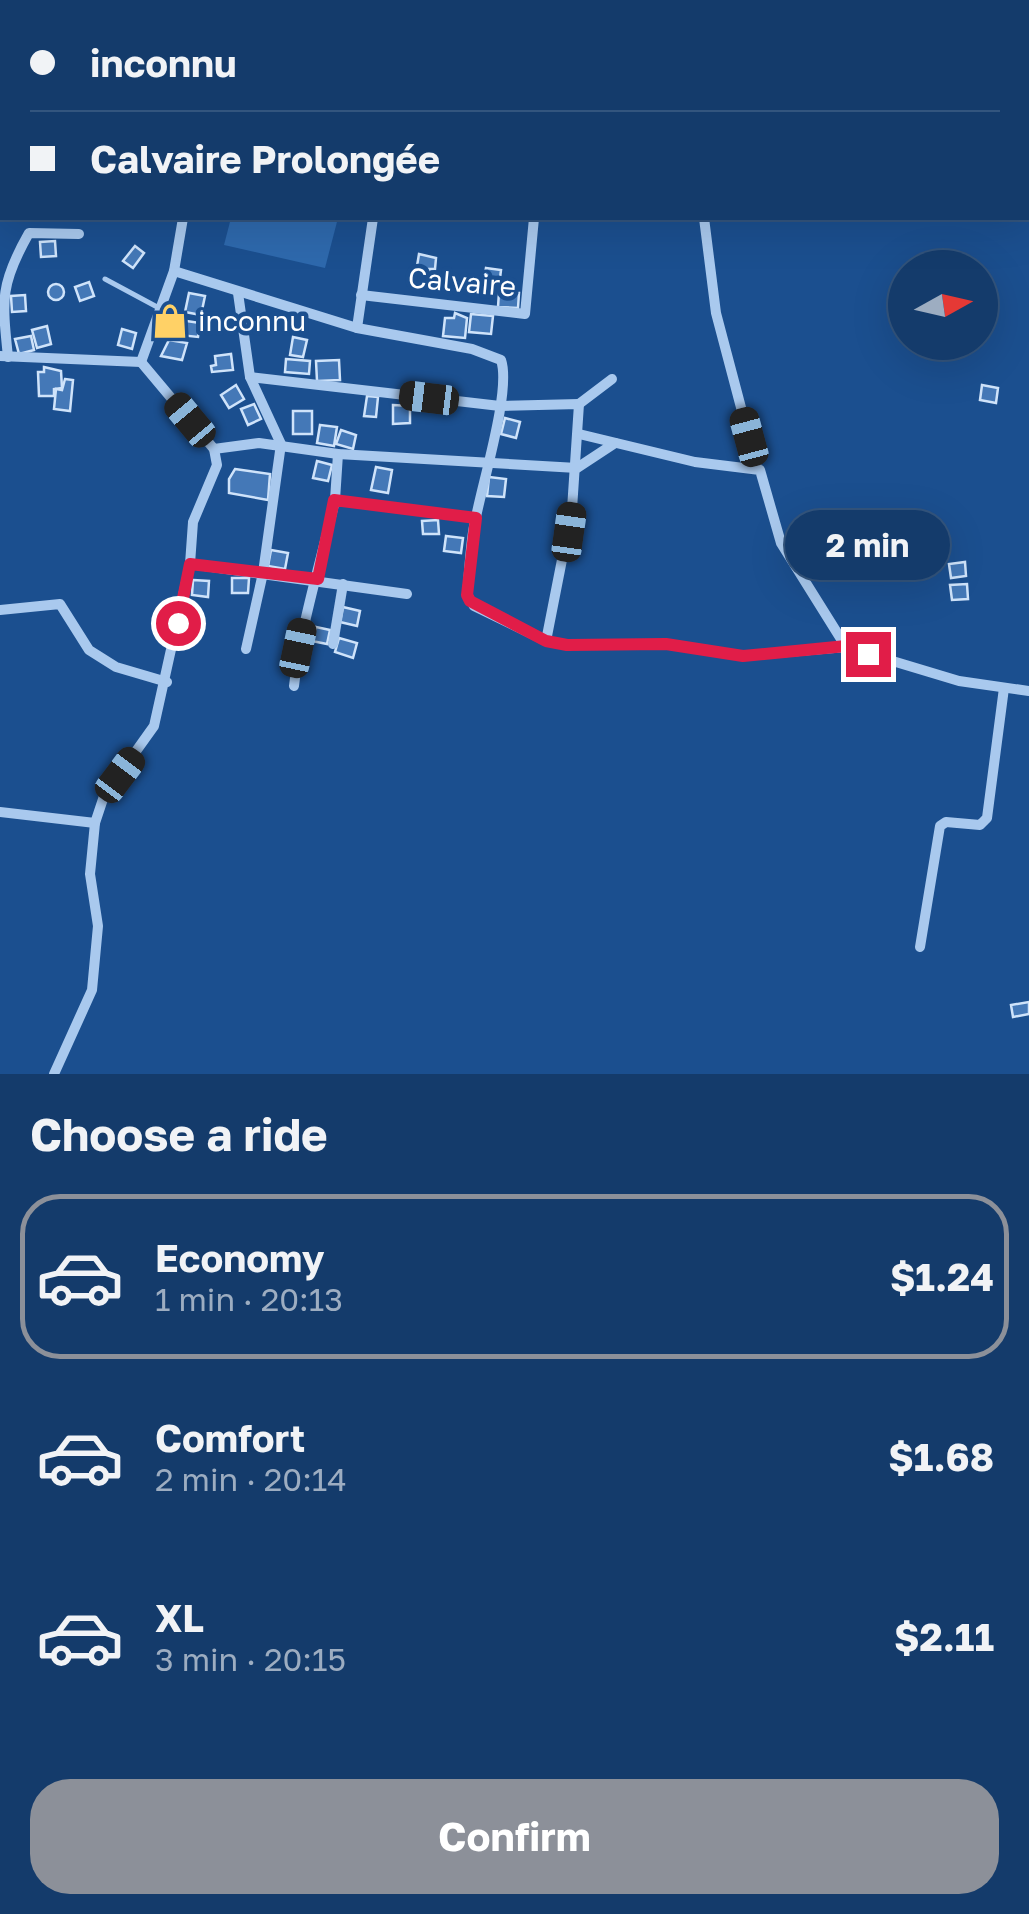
<!DOCTYPE html>
<meta charset="utf-8">
<style>
body{margin:0;font-family:"Golos Text",sans-serif;background:#214673;color:#f1f3f6;height:100vh;display:flex;flex-direction:column;font-size:38px;white-space:nowrap}
*{box-sizing:border-box;margin:0}
p{font-size:32px;color:#9dadc1}
.icon{flex:none;width:55px;height:55px;fill:none;stroke:currentColor;stroke-width:2;stroke-linecap:round;stroke-linejoin:round}
.map{position:relative;height:1074px;overflow:hidden}
.details{display:flex;flex-direction:column;background:#143b6b;flex:1}
.details>*{flex:none}
.banner{position:absolute;left:0px;top:0px;width:1030px;height:220px;box-shadow:0 10px 40px #0002,0 0 0 2px #33557e;display:grid;align-content:center;height:220px;padding:0 30px;background:#143b6b}
.needle{width:65px;rotate:82deg}
.buttons{position:absolute;left:888px;top:250px;display:grid;gap:20px}
.buttons a{display:grid;place-items:center;width:110px;height:110px;border-radius:50%;background:#143b6b;box-shadow:0 10px 40px #0002,0 0 0 2px #33557e;font-size:50px}
.end{position:absolute;width:45px;height:45px;margin:-22px;border:12px solid #e11d48;background:#fff;box-shadow:0 0 0 5px #fff}
.from{border-radius:50%}
.bubble{position:absolute;height:70px;border-radius:35px;background:#143b6b;box-shadow:0 10px 40px #0002,0 0 0 2px #33557e;font-size:32px;font-weight:700;line-height:70px;text-align:center}
.car{position:absolute;width:30px;height:60px;margin:-30px -15px;border-radius:12px;box-shadow:0 0 8px 2px #0007;background:linear-gradient(#222 24%,#8ab4d8 0 40%,#222 0 76%,#8ab4d8 0 86%,#222 0)}
.banner b{display:flex;align-items:center;gap:35px;height:95px;font-size:38px}
.banner b+b{border-top:2px solid #33557e}
.banner i{width:25px;height:25px;background:#f1f3f6}
ul{padding:0;list-style:none}
li{display:flex;align-items:center;gap:30px;height:165px;margin:0 20px 15px;padding:0 10px;border:5px solid transparent;border-radius:40px}
li div{flex:1}
li b{display:block;font-size:38px}
li em{font-style:normal;font-weight:700}
li.current{border-color:#8c9099}
li>.icon{width:90px;height:90px;stroke-width:1.5}
h2{padding:0 30px;font-size:45px;line-height:120px}
.cta{display:flex;gap:20px;margin-top:auto;padding:20px 30px}
.cta a{flex:1;height:115px;border-radius:40px;background:#8c9099;color:#fff;font-size:40px;font-weight:700;line-height:115px;text-align:center}
.map>svg:first-child{display:block}
.green{fill:#2e69ad}
.lines{fill:none;stroke-linecap:round;stroke-linejoin:round}
.river{stroke:#3c6290;stroke-width:20}
.building{fill:#4478b7;stroke:#cfe3fa;stroke-width:2.5}
.service{stroke:#a9c9ee;stroke-width:5}
.minor{stroke:#a9c9ee;stroke-width:10}
.route{stroke:#e11d48;stroke-width:12}
.labels{text-anchor:middle;stroke-width:9;stroke-linejoin:round;paint-order:stroke}
.street-label{font-size:28px;fill:#fff;stroke:#1b4f8f}
.poi-label{font-size:28px;fill:#fff;stroke:#1b4f8f;text-anchor:start}
</style>
<div class="map">
<svg width="1029" height="1074" viewBox="0 0 1029 1074">
<rect width="100%" height="100%" fill="#1b4f8f"/>
<polygon class="green" points="231,218 338,218 325,268 224,245"/>
<g class="lines">
<g class="river">
<polyline points="590,0 596,2"/>
<polyline points="1028,65 1029,66"/>
</g>
</g>
<g class="building">
<polygon points="55,241 56,256 41,257 40,242"/>
<polygon points="135,246 144,253 133,268 123,261"/>
<polygon points="419,254 436,258 435,269 429,269 429,273 416,272"/>
<polygon points="486,268 501,270 499,286 483,284"/>
<polygon points="89,282 94,296 80,301 75,287"/>
<circle cx="56" cy="292" r="8"/>
<polygon points="499,292 519,293 518,308 498,307"/>
<polygon points="189,293 205,296 201,315 185,312"/>
<polygon points="25,295 26,311 12,312 11,296"/>
<polygon points="455,313 467,318 465,338 443,336 445,318 454,318"/>
<polygon points="471,314 493,316 491,334 469,332"/>
<polygon points="180,320 200,323 198,337 179,335"/>
<polygon points="47,326 51,344 37,348 32,330"/>
<polygon points="122,329 136,333 132,349 118,345"/>
<polygon points="31,336 34,350 19,354 15,339"/>
<polygon points="293,337 307,340 303,357 290,355"/>
<polygon points="169,340 187,343 182,360 161,356"/>
<polygon points="231,354 233,370 212,372 211,366 216,365 215,356"/>
<polygon points="286,359 310,361 309,374 285,372"/>
<polygon points="339,360 340,380 317,381 316,361"/>
<polygon points="44,367 61,371 62,388 54,389 54,396 39,396 38,372 44,372"/>
<polygon points="65,379 73,380 70,411 54,409 56,389 62,390"/>
<polygon points="236,385 244,399 229,408 221,395"/>
<polygon points="982,385 998,388 996,403 980,400"/>
<polygon points="367,396 378,397 376,417 364,416"/>
<polygon points="254,404 261,419 248,425 241,409"/>
<polygon points="393,405 410,406 410,423 393,424"/>
<rect x="293" y="411" width="19" height="23"/>
<polygon points="505,418 520,422 516,438 501,434"/>
<polygon points="320,425 337,427 334,446 317,443"/>
<polygon points="341,430 356,435 353,449 336,444"/>
<polygon points="317,461 332,465 328,481 313,478"/>
<polygon points="376,467 392,470 388,493 371,490"/>
<polygon points="235,469 270,474 268,500 229,493 229,479"/>
<polygon points="489,477 506,479 504,497 487,496"/>
<polygon points="438,520 439,534 423,534 422,521"/>
<polygon points="446,536 463,538 461,553 444,551"/>
<polygon points="271,550 288,553 285,569 268,566"/>
<polygon points="965,562 966,576 951,578 949,564"/>
<polygon points="232,578 249,578 248,593 232,593"/>
<polygon points="193,580 209,581 208,597 192,595"/>
<polygon points="967,584 968,599 952,600 950,585"/>
<polygon points="343,607 360,611 357,626 340,622"/>
<polygon points="316,627 330,630 327,644 312,641"/>
<polygon points="339,638 357,643 353,658 335,652"/>
<polygon points="1029,1002 1029,1014 1013,1017 1011,1005"/>
</g>
<g class="lines">
<polyline class="service" points="105,279 159,308"/>
<g class="minor">
<polyline points="353,2 353,0"/>
<polyline points="0,38 2,38"/>
<polyline points="704,218 716,313 757,468"/>
<path d="M174 271 357 328 472 349 501 360C512 392 479 493 473 532 470 552 469 574 467 595L474 606 546 641 567 645 667 644 743 656 846 647 959 681 1029 691"/>
<polyline points="238,293 250,377 281,444 263,573 246,649"/>
<polyline points="361,295 525,314 534,218"/>
<polyline points="357,328 373,218"/>
<polyline points="0,356 141,362"/>
<path d="M8 357C2 299 0 284 29 233L79 234"/>
<polyline points="141,362 174,271 183,218"/>
<polyline points="250,377 500,406 579,404 572,509 546,641"/>
<polyline points="579,404 612,379"/>
<polyline points="579,434 695,462 760,470 781,543 846,647"/>
<polyline points="214,449 259,443 338,454 577,468 615,443"/>
<polyline points="335,500 338,454"/>
<polyline points="190,564 407,594"/>
<polyline points="0,610 60,604 89,650 116,667 167,682"/>
<polyline points="333,644 343,584"/>
<path d="M294 686C301 623 321 562 335 500L475 518"/>
<polyline points="0,812 95,823"/>
<polyline points="920,947 940,826 946,822 980,825 987,818 1004,688"/>
<polyline points="54,1074 92,990 98,926 90,874 95,823 104,796 154,726 190,564 193,522 217,465 214,449 141,362"/>
</g>
</g>
<g class="lines">
<polyline class="route" points="178,623 190,564 318,579 334,500 476,518 467,595 470,601 546,641 567,645 666,644 743,656 846,646 868,654"/>
</g>
<defs>
<symbol id="shop-bare" viewBox="-9 -9 18 18"><path d="M-5-2.5h2.3a2.7 3.5 0 0 1 5.4 0H5L5.5 6h-11ZM-1.5-2.5h3a1.5 2.3 0 0 0-3 0Z" fill="#ffd166" stroke="#1b4f8f" stroke-width="2.5" paint-order="stroke"/></symbol>
</defs>
<g fill-rule="evenodd">
<use href="#shop-bare" x="145" y="296" width="50" height="50"/>
</g>
<g class="labels">
<g class="street-label">
<text transform="translate(462 282) rotate(5)" y="10">Calvaire</text>
</g>
<g class="poi-label">
<text x="198" y="331">inconnu</text>
</g>
</g>
</svg>
<div class="buttons">
<a><svg class="needle" viewBox="-14 -14 28 28"><path d="M0-13l5 13h-10z" fill="#e53935"/><path d="M0 13l5-13h-10z" fill="#9dadc1"/></svg></a>
</div>
<i class="end from" style="left:178px;top:623px"></i>
<i class="end" style="left:868px;top:654px"></i>
<div class="bubble" style="left:785px;top:510px;width:165px">2 min</div>
<i class="car" style="left:429px;top:398px;rotate:277deg"></i>
<i class="car" style="left:190px;top:420px;rotate:320deg"></i>
<i class="car" style="left:749px;top:437px;rotate:345deg"></i>
<i class="car" style="left:569px;top:532px;rotate:8deg"></i>
<i class="car" style="left:298px;top:648px;rotate:12deg"></i>
<i class="car" style="left:120px;top:775px;rotate:37deg"></i>
<div class="banner">
<b><i class="from"></i>inconnu</b>
<b><i></i>Calvaire Prolongée</b>
</div>
</div>
<section class="details">
<h2>Choose a ride</h2>
<ul>
<li class="current"><svg class="icon" aria-label="car" viewBox="0 0 24 24"><path d="M5 17H2v-5l4-1 3-4h7l3 4 3 1v5h-3M9 17h6M6 11h13"/><circle cx="7" cy="17" r="2"/><circle cx="17" cy="17" r="2"/></svg><div><b>Economy</b><p>1 min · 20:13</p></div><em>$1.24</em></li>
<li><svg class="icon" aria-label="car" viewBox="0 0 24 24"><path d="M5 17H2v-5l4-1 3-4h7l3 4 3 1v5h-3M9 17h6M6 11h13"/><circle cx="7" cy="17" r="2"/><circle cx="17" cy="17" r="2"/></svg><div><b>Comfort</b><p>2 min · 20:14</p></div><em>$1.68</em></li>
<li><svg class="icon" aria-label="car" viewBox="0 0 24 24"><path d="M5 17H2v-5l4-1 3-4h7l3 4 3 1v5h-3M9 17h6M6 11h13"/><circle cx="7" cy="17" r="2"/><circle cx="17" cy="17" r="2"/></svg><div><b>XL</b><p>3 min · 20:15</p></div><em>$2.11</em></li>
</ul>
<div class="cta"><a>Confirm</a></div>
</section>
